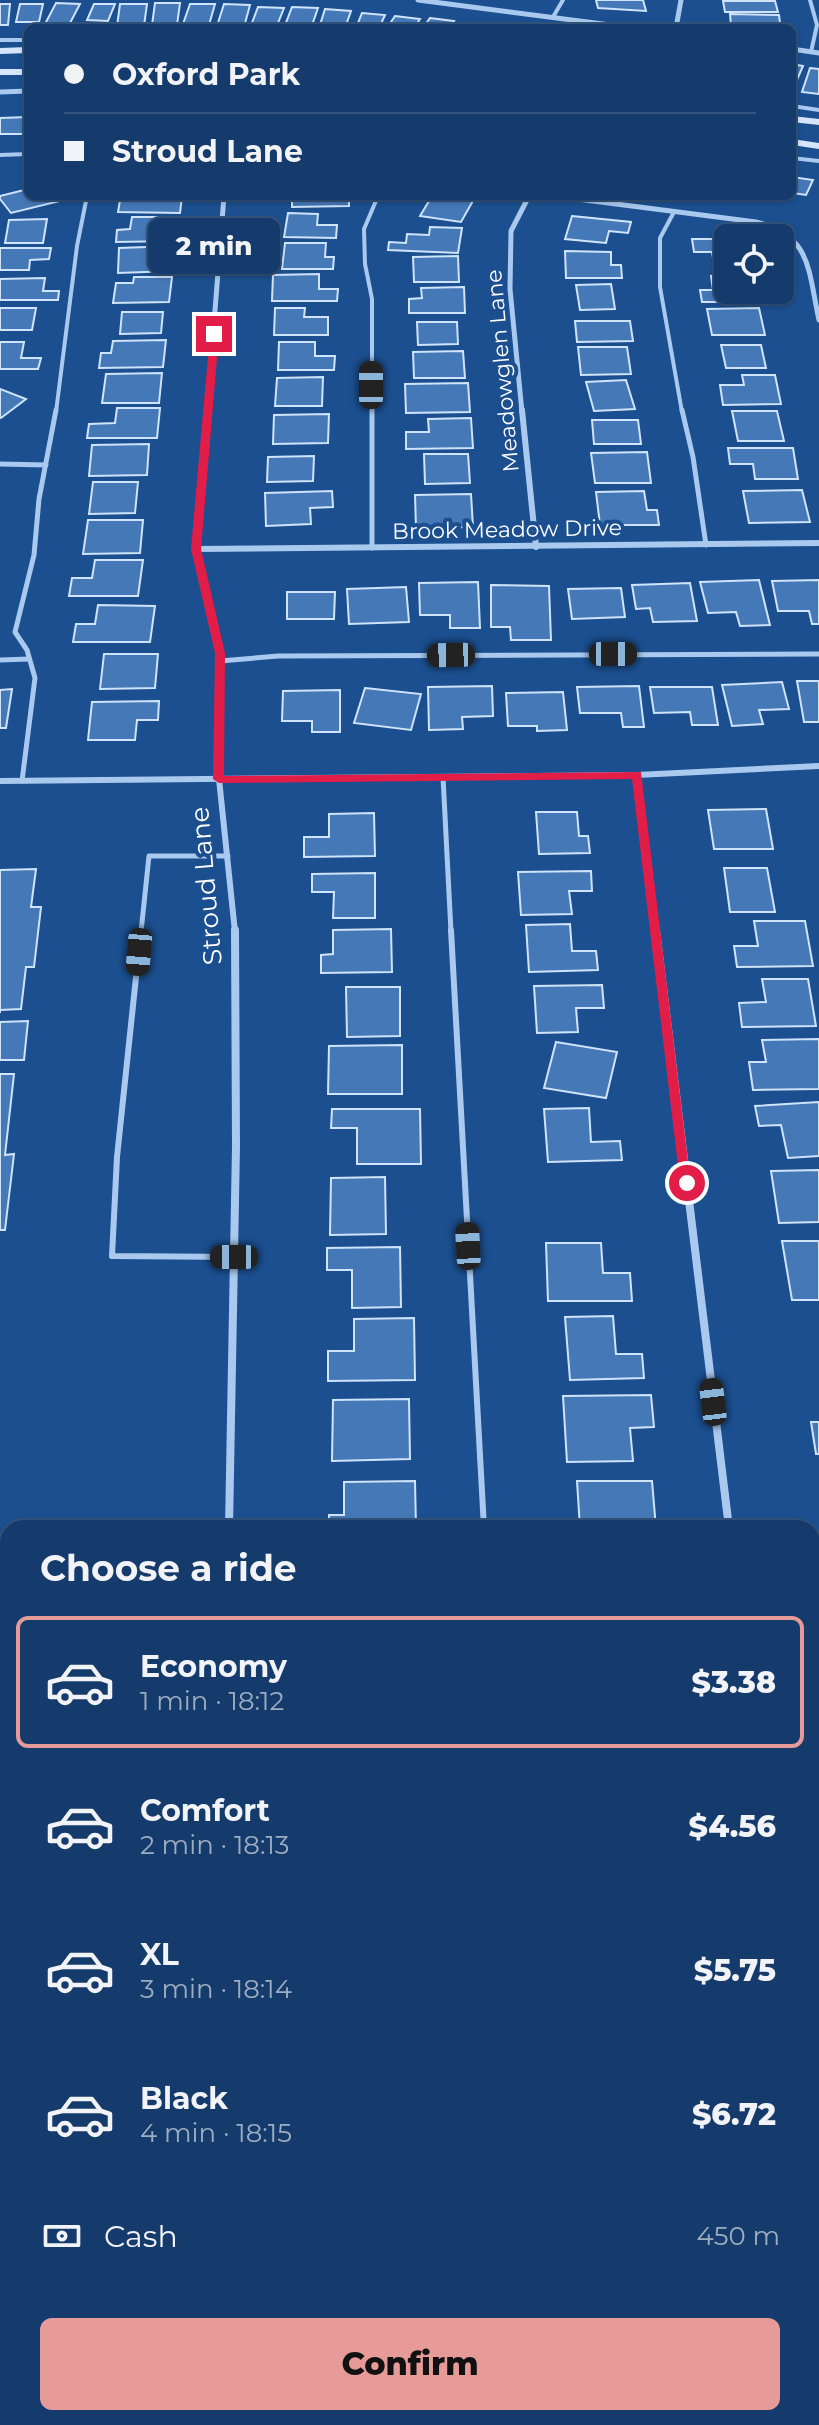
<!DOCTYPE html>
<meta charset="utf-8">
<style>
body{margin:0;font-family:Montserrat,sans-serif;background:#1d4271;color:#f1f3f6;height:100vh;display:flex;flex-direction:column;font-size:30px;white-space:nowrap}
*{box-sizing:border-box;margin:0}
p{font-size:26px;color:#9dadc1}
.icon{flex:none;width:44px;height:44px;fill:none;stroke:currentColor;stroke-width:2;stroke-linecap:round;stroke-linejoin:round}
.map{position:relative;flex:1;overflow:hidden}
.drawer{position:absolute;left:0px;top:1520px;width:820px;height:906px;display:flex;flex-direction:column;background:#143b6b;border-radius:24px 24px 0 0;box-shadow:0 2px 6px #0004,0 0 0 2px #33557e}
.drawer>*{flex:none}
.hud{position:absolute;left:24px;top:24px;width:772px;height:176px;border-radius:12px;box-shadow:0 2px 6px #0004,0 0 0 2px #33557e;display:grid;align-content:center;height:176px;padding:0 40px;background:#143b6b}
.tools{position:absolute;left:714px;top:224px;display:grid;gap:16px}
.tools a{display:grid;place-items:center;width:80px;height:80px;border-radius:12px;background:#143b6b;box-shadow:0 2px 6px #0004,0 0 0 2px #33557e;font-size:40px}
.end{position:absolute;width:36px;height:36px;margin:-18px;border:10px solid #e11d48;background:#fff;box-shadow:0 0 0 4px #fff}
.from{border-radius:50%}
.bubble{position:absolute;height:56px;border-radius:12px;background:#143b6b;box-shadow:0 2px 6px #0004,0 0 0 2px #33557e;font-size:26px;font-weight:800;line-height:56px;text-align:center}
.car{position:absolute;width:24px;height:48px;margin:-24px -12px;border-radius:10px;box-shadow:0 0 6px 2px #0007;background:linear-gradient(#222 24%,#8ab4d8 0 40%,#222 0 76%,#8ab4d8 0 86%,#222 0)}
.hud b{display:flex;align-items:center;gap:28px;height:76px;font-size:30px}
.hud b+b{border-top:2px solid #33557e}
.hud i{width:20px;height:20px;background:#f1f3f6}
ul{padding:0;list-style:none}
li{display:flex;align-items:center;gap:24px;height:132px;margin:0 16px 12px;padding:0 24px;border:4px solid transparent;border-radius:12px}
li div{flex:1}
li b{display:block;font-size:30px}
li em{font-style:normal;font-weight:800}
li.selected{border-color:#e69b98}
li>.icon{width:72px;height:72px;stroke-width:1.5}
h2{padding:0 40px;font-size:36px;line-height:96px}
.pay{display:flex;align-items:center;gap:20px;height:88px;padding:0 40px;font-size:30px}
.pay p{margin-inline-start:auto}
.action{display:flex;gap:16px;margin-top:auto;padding:16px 40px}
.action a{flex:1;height:92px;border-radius:12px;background:#e69b98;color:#111;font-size:32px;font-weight:800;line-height:92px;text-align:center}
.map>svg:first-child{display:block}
.building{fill:#4478b7;stroke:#cfe3fa;stroke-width:2}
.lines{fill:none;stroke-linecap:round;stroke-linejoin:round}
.lane-far3{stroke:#a9c9ee;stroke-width:4}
.lane-far2{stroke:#a9c9ee;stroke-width:5}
.lane-far1{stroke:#a9c9ee;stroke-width:6}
.lane{stroke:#a9c9ee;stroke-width:8}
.street-far3{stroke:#a9c9ee;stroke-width:5}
.street-far2{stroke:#a9c9ee;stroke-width:6}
.street-far1{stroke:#a9c9ee;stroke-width:8}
.street{stroke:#a9c9ee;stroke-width:10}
.secondary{fill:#d6e6fa;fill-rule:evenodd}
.route{fill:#e11d48}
.labels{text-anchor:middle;stroke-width:8;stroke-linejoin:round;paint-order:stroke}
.far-street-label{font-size:22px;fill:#fff;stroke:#1b4f8f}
.street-label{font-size:26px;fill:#fff;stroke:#1b4f8f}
</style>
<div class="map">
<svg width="819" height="2425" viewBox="0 0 819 2425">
<rect width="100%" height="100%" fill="#1b4f8f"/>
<g class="building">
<polygon points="596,0 643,0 646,11 598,8"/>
<polygon points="723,1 775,1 778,12 725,12"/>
<polygon points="56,3 80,4 69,25 45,24"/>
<polygon points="155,3 180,3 177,25 152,25"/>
<polygon points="0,4 10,4 8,25 0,25"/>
<polygon points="20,4 43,4 39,22 16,22"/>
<polygon points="94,4 115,4 108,21 87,20"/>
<polygon points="120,4 147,4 144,26 117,26"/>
<polygon points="190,4 215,4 209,25 183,24"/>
<polygon points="224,4 250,5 244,27 217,26"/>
<polygon points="258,7 284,8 276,28 250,28"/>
<polygon points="292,7 318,8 311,28 284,28"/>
<polygon points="325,9 351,11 345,28 319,28"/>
<polygon points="362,13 385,15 379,28 356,28"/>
<polygon points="730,14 779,15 780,23 731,26"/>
<polygon points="395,16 420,19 414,28 387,28"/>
<polygon points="430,18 454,21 449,28 423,28"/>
<polygon points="792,64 803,66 793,89 792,89"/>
<polygon points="810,68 819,69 819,94 802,92"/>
<polygon points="28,117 28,134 0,134 0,118"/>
<polygon points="792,177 813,180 806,195 792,193"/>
<polygon points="28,189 28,196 56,196 60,201 11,213 0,199 0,196"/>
<polygon points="139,196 182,196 180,213 118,212 120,200 138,200"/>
<polygon points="292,196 349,196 349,206 292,207"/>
<polygon points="432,196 454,196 474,199 461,222 420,216"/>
<polygon points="288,213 318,214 317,225 337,225 336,238 284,237"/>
<polygon points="572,216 631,222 628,233 609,231 606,243 565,239"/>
<polygon points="132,217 178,217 175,241 116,242 117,230 130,229"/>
<polygon points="47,219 43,243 5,243 9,220"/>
<polygon points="430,227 462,228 458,253 388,250 389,242 406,243 407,234 429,235"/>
<polygon points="692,239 728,239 728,264 714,264 712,252 694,252"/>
<polygon points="285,243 326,243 325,257 334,257 333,269 282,269"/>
<polygon points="173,246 173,271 118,273 119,248"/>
<polygon points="0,248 51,248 49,259 30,260 29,270 0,270"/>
<polygon points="565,251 611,252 611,265 621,265 622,278 566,278"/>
<polygon points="458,256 459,282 414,282 413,257"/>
<polygon points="319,274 319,289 338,289 337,301 272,301 273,275"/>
<polygon points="728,275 728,290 756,290 759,302 702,302 700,290 713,290 711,276"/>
<polygon points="134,277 172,277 169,302 113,303 116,283 133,283"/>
<polygon points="45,278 43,291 59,291 58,300 0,300 0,279"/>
<polygon points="611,284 615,309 580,310 576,285"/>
<polygon points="464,287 465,313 409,313 409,299 422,298 421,288"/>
<polygon points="0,308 36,308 32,330 0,330"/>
<polygon points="275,308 305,308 304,317 328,317 328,335 274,335"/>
<polygon points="759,308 765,335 712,335 707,309"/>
<polygon points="122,312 163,312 161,333 120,334"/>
<polygon points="575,321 630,321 633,341 577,342"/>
<polygon points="417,322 457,322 458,344 418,345"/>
<polygon points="166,340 163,367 99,368 101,353 111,353 113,341"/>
<polygon points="0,342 24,342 21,358 41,358 38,369 0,369"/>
<polygon points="279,342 315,342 315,356 335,356 334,370 278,370"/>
<polygon points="721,345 761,345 766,368 726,368"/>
<polygon points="578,347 627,347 631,374 581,375"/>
<polygon points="463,351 465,378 414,378 413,352"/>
<polygon points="162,373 159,403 102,403 106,374"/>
<polygon points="742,375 775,375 781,404 723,405 720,385 744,385"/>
<polygon points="323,377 322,406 275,406 277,378"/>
<polygon points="626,380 635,409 594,411 586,382"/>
<polygon points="468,383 470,412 406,413 405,384"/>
<polygon points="0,389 26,399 1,418 0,417"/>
<polygon points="117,408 160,408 157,438 87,438 89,424 115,423"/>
<polygon points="732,411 777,411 784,441 738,441"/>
<polygon points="329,414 328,443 273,444 274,415"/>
<polygon points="471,418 473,448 406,449 406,432 429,432 428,419"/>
<polygon points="592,420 638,420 641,444 594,444"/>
<polygon points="149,444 147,475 89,476 92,445"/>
<polygon points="728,448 793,448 798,479 755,479 753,464 730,464"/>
<polygon points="647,452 651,483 595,483 591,453"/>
<polygon points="424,454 468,454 470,483 425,484"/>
<polygon points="314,456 313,481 267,482 268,457"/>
<polygon points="93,482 138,482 135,513 89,514"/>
<polygon points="802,490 810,522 749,523 743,491"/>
<polygon points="332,491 333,507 310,508 311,524 266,526 265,493"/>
<polygon points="644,491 647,510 657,510 659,525 600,525 596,492"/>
<polygon points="471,494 473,527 416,528 415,495"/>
<polygon points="88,520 143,520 140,553 83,554"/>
<polygon points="95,560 143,560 138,596 69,596 72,578 92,578"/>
<polygon points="759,580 770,625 740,626 736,612 708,613 700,582"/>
<polygon points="819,580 819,624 812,624 809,611 778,611 772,581"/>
<polygon points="478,582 480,628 450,628 450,615 420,615 419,583"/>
<polygon points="690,583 697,621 653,622 650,608 636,609 632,585"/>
<polygon points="491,585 549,586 551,640 511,640 510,627 491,627"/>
<polygon points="406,587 409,622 349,624 347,589"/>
<polygon points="621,588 625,617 572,619 568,589"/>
<polygon points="287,592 335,592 334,619 287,619"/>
<polygon points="98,605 155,606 150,642 73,642 76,624 95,624"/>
<polygon points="104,654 158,654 155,688 100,689"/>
<polygon points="797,681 819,681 819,722 804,722"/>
<polygon points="782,682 789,709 759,710 763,724 732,726 722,685"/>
<polygon points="492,686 493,716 462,717 463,729 429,730 428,687"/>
<polygon points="639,686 644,727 623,727 621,713 580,713 577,687"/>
<polygon points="650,687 712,687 718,725 692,725 690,712 654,713"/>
<polygon points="365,688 421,694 411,730 354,723"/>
<polygon points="12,689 6,728 0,728 0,690"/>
<polygon points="340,690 340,732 312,732 312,721 282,721 283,691"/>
<polygon points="563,692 567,730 537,731 537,726 508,726 506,693"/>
<polygon points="159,701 158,720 137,720 135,740 88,740 92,702"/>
<polygon points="766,809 773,849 714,849 708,810"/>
<polygon points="536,812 577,812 579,836 588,836 590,853 539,854"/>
<polygon points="374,813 375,856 304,857 304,837 329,837 329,814"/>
<polygon points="724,868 767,868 775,912 730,912"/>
<polygon points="36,869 31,907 41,907 34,967 26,967 21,1009 0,1010 0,1013 0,870"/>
<polygon points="591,871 592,891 569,891 572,914 521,915 518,872"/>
<polygon points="375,873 375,918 333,918 334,892 312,892 312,874"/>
<polygon points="754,921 805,921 813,966 737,967 734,946 758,946"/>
<polygon points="570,924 572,951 596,951 598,970 529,972 526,925"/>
<polygon points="391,929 392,972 321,973 321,955 333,954 333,930"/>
<polygon points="762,979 808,979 816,1026 742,1027 739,1003 766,1002"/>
<polygon points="602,985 604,1008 576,1008 578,1032 537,1033 534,986"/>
<polygon points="346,987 400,987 400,1036 347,1037"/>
<polygon points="28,1021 24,1060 0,1060 0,1022"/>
<polygon points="819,1039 819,1089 753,1090 749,1062 766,1062 762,1040"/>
<polygon points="556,1042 617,1052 606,1098 544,1088"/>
<polygon points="402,1045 402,1094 328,1094 329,1046"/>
<polygon points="0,1074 14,1074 5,1155 14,1154 5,1230 0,1230"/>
<polygon points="819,1102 819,1156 788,1158 781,1125 759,1126 755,1106"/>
<polygon points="589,1108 591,1142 620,1141 622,1160 548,1162 544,1109"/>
<polygon points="332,1109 420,1109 421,1164 357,1164 357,1128 331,1128"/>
<polygon points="819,1170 819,1222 779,1223 771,1171"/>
<polygon points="385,1177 386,1234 330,1235 331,1178"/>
<polygon points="782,1241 819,1241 819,1300 792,1300"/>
<polygon points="546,1243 601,1243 603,1273 630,1273 632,1301 548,1301"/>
<polygon points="400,1247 401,1307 352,1308 352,1270 327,1270 327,1248"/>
<polygon points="613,1316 616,1354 642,1354 644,1378 570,1380 565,1317"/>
<polygon points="414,1318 415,1380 328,1381 328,1351 354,1351 354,1319"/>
<polygon points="651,1395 654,1427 630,1428 633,1461 567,1462 563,1396"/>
<polygon points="409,1399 410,1459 332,1461 333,1400"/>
<polygon points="811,1422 819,1422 819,1454 816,1454"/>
<polygon points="415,1481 416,1528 329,1528 329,1515 344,1515 344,1482"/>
<polygon points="577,1481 652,1481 656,1528 580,1528"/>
<polygon points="8,2220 8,2328 0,2329 0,2221"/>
<polygon points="0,2358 8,2358 8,2418 61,2418 61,2425 0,2425"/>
<rect x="322" y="2418" width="126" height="7"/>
<polygon points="651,2418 750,2418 751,2425 651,2425"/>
</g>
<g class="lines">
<g class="lane-far3">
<polyline points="810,0 817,25 811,52"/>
<polyline points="553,17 563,0"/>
<polyline points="0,40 28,40"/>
<polyline points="792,106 819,110"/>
<polyline points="0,155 28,154"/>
<polyline points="792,158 819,161"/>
<polyline points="674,212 660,238 660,287 682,412"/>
<polyline points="56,412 77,246 87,196"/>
<polyline points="372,412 372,299 365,264 364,229 378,196"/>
</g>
<g class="lane-far2">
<polyline points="372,410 372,548"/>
<polyline points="682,410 693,457 706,545"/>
<polyline points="0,464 46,465"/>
<polyline points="0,660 29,659"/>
<polyline points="220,661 278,656 819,654"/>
<polyline points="443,777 451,932"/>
<polyline points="22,781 35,678 27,650 15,632 34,555 39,499 56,410"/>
<polyline points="141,932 149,856 228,856"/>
</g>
<g class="lane-far1">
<polyline points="141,930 117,1157 112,1256 234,1257"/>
<polyline points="451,930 484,1528"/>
<polyline points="0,1542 8,1542"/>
</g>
<polyline class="lane" points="532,2418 532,2425"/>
<g class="street-far3">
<polyline points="418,0 634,28"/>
<polyline points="676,28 681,0"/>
<polyline points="792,49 819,53"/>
<polyline points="0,92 28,91"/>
<path d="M554 196 756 222C812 235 808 271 819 320"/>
<polyline points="207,412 224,196"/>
<polyline points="522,412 510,289 511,231 529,196"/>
</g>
<g class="street-far2">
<polyline points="207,410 196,549 220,653 219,779 235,932"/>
<polyline points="522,410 536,547"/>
<polyline points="196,549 819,543"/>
<polyline points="637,775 656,932"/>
<polyline points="0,781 637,775 819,766"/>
</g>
<g class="street-far1">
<polyline points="656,930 729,1528"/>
<polyline points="229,1528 236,1146 235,930"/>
</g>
<g class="street">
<polyline points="812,2115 819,2163"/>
<polyline points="202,2418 202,2425"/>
</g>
<g class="secondary">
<polygon points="28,47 28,53 0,54 0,48"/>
<rect x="0" y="69" width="28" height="6"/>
<polygon points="792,116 819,119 819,125 792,122"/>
<polygon points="792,139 819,143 819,149 792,145"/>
</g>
</g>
<polygon class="route" points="214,332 219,334 201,549 225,653 224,776 641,772 691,1186 687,1188 680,1183 632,779 219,783 213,779 215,653 191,549 210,334"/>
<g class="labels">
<g class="far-street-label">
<text transform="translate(502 371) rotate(-95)" y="8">Meadowglen Lane</text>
<text transform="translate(507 529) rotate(-1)" y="8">Brook Meadow Drive</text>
</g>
<g class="street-label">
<text transform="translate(206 886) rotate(-95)" y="9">Stroud Lane</text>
</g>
</g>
</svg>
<div class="tools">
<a><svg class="icon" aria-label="locate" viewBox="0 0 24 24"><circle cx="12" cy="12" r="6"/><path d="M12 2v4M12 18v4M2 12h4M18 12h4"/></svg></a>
</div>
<i class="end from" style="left:687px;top:1183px"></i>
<i class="end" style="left:214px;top:334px"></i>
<div class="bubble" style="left:148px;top:218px;width:132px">2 min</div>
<i class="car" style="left:371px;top:385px;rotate:0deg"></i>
<i class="car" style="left:613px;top:654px;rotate:90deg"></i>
<i class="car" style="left:451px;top:655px;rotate:269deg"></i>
<i class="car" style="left:139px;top:952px;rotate:185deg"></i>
<i class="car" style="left:468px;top:1246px;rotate:357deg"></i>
<i class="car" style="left:234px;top:1257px;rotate:270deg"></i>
<i class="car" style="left:713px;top:1402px;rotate:353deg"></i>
<div class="hud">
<b><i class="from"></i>Oxford Park</b>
<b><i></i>Stroud Lane</b>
</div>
<section class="drawer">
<h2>Choose a ride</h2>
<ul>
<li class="selected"><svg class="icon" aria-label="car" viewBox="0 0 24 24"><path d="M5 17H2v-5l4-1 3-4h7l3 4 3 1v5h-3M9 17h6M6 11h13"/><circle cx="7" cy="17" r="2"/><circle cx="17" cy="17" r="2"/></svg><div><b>Economy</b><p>1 min · 18:12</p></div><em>$3.38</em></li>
<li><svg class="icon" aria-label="car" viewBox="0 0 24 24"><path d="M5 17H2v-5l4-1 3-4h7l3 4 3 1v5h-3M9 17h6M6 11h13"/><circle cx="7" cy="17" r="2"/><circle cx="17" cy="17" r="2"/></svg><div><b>Comfort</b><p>2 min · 18:13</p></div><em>$4.56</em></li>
<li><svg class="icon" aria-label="car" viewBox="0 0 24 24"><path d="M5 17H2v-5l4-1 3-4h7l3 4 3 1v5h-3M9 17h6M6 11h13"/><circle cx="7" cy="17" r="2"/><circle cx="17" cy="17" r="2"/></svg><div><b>XL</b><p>3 min · 18:14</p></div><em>$5.75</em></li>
<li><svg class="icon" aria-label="car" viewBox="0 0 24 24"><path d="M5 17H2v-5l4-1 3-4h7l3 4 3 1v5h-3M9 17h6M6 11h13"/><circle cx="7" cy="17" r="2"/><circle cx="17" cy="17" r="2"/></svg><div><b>Black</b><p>4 min · 18:15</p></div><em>$6.72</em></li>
</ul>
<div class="pay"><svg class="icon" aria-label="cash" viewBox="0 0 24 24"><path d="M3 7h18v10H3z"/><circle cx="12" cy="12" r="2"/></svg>Cash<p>450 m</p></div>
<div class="action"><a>Confirm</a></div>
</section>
</div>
